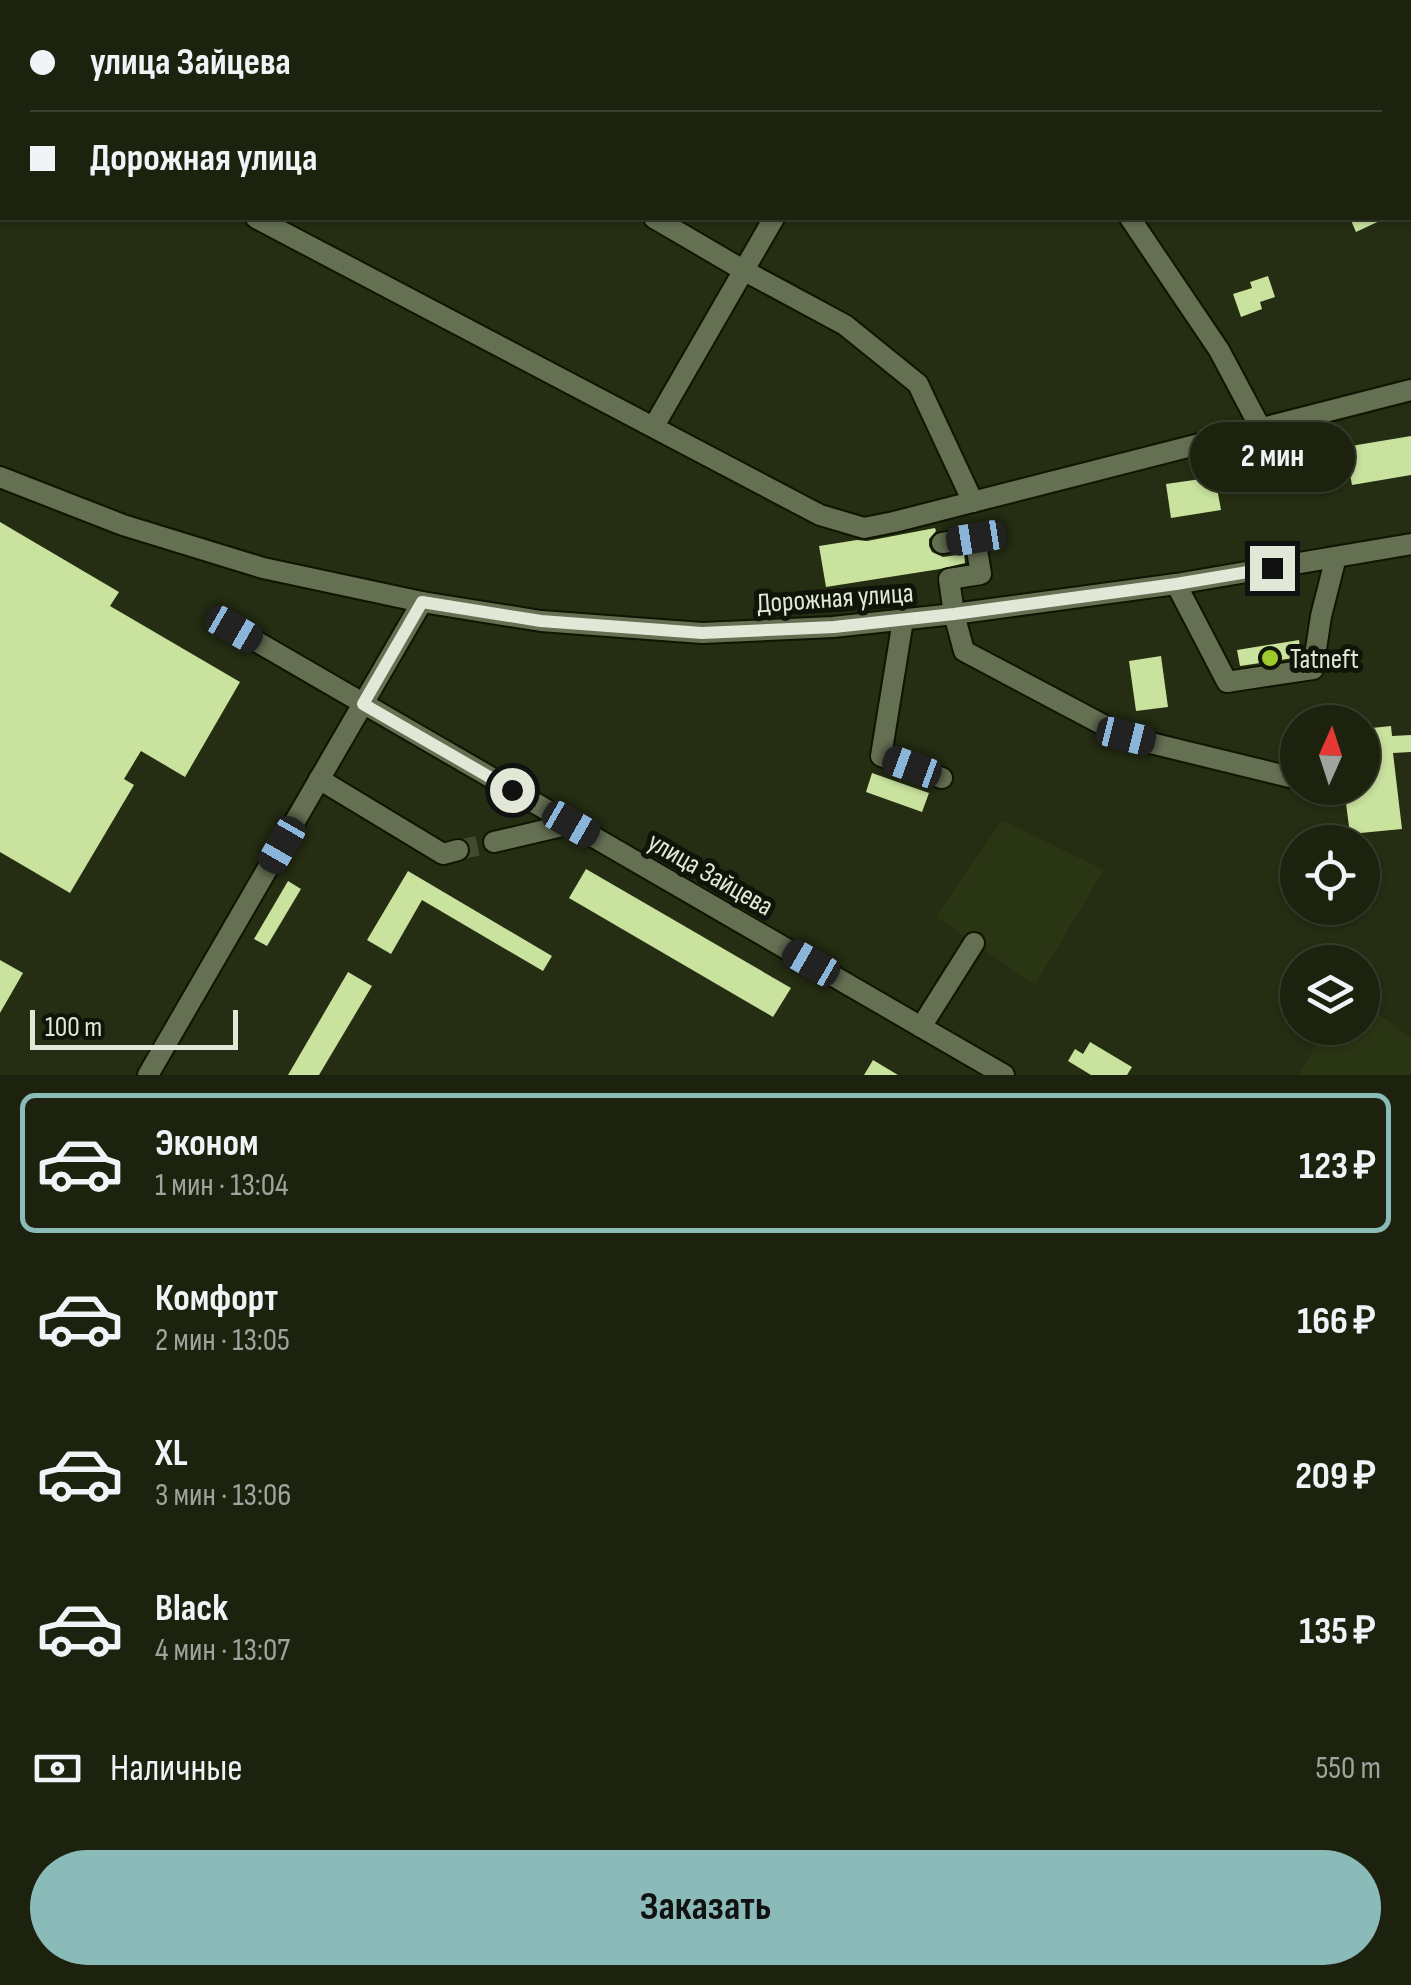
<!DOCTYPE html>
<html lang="ru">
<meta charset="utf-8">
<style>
body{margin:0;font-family:"Sofia Sans Condensed",sans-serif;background:#292f1c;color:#f1f3f6;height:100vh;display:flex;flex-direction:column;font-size:38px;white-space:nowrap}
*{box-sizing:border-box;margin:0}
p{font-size:32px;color:#a0a49e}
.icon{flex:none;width:55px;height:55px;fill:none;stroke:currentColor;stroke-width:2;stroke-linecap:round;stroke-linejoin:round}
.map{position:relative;height:1075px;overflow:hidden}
.details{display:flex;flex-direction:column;background:#1c220e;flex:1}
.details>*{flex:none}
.hud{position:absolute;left:0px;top:0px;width:1412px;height:220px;box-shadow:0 2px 8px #0004,0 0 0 2px #3a3f2e;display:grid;align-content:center;height:220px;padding:0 30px;background:#1c220e}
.needle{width:65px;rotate:3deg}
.buttons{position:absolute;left:1280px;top:705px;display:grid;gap:20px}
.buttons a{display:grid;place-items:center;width:100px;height:100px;border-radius:50%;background:#1c220e;box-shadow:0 2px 8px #0004,0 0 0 2px #3a3f2e;font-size:50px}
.scale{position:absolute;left:30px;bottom:25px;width:208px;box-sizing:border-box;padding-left:10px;border:5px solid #e2e8d8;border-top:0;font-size:28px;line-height:35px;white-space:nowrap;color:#e2e8d8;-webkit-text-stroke:8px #101409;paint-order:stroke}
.end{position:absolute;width:45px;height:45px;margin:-22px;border:12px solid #e2e8d8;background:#111;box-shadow:0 0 0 5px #111}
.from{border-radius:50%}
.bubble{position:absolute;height:70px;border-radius:35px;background:#1c220e;box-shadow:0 2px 8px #0004,0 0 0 2px #3a3f2e;font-size:32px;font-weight:700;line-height:70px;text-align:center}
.car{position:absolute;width:30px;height:60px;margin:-30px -15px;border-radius:12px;box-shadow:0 0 8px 2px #0007;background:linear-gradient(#222 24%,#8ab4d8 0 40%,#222 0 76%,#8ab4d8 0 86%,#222 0)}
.hud b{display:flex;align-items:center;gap:35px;height:95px;font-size:38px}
.hud b+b{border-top:2px solid #3a3f2e}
.hud i{width:25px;height:25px;background:#f1f3f6}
ul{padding:18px 0 0;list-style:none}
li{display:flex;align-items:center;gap:30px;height:140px;margin:0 20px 15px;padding:0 10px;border:5px solid transparent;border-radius:15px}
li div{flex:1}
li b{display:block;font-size:38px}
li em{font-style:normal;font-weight:700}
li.active{border-color:#8bbbb9}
li>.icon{width:90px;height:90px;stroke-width:1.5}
.pay{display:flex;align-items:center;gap:25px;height:110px;padding:0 30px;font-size:38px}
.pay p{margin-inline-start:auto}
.primary-button{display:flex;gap:20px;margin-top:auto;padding:20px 30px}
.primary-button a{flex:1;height:115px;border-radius:60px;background:#8bbbb9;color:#111;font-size:40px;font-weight:700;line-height:115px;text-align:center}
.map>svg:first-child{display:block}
.built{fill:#2a3514}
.building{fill:#c9e29e}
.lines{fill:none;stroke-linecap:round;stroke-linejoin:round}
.minor-tunnel{stroke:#414931;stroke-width:20;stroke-dasharray:20 10;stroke-linecap:butt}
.minor-casing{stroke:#0e1500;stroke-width:24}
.minor{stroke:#657053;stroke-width:20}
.route{stroke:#e2e8d8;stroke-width:12}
.poi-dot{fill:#9fca2d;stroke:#101409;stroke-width:4}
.labels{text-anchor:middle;stroke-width:10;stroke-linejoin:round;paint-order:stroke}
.street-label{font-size:28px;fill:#e2e8d8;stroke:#101409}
.poi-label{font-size:28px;fill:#e2e8d8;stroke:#101409;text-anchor:start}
</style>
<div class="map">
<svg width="1411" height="1075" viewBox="0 0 1411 1075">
<rect width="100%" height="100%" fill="#252d13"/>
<g class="built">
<polygon points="1002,820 1104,870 1035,985 936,917"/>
<polygon points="1363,1002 1411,1038 1411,1075 1298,1075 1327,1028 1362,1028"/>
</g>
<g class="building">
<polygon points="1350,218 1386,218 1356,232"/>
<polygon points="1268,276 1275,297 1260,302 1262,309 1241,317 1233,294 1252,288 1250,282"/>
<polygon points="1411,436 1411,475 1352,485 1345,447"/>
<polygon points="1215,477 1221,510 1171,518 1166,484"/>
<polygon points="0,522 119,592 110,606 240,682 185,777 141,751 124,779 134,785 70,893 0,852"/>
<polygon points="935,528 936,531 929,539 929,546 932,552 943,557 964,554 965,563 940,569 826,587 819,546 857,540 867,541"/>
<polygon points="1299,640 1301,657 1240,666 1237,650"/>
<polygon points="1161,656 1168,707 1136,711 1129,661"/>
<polygon points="1391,726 1392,736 1411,735 1411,752 1393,753 1402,829 1350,834 1344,788 1362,788 1362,729"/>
<polygon points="872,773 929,793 922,812 866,792"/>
<polygon points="586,869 791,988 773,1017 569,898"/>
<polygon points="408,871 552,956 543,971 422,900 391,954 367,940"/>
<polygon points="288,881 301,889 267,946 254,939"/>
<polygon points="0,960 23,973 0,1013"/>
<polygon points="348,972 372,986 319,1075 288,1075"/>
<polygon points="1090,1042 1132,1067 1127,1075 1091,1075 1068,1061 1075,1049 1083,1054"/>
<polygon points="873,1060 898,1075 864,1075"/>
</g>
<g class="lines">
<polyline class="minor-tunnel" points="458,850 494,842"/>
<defs>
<g id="minor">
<polyline points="385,0 386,2"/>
<polyline points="796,0 800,2"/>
<polyline points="1284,0 1287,2"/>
<polyline points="900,2 902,0"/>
<polyline points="0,83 2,85"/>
<polyline points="1410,168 1411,170"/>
<polyline points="256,218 820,515 864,528 894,522 1411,390"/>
<polyline points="654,218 743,270 845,325 918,384 973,502"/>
<polyline points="1130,218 1219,350 1261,429"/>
<polyline points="654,426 774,218"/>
<polyline points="0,477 123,525 263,568 422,602 541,621 702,633 833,627 954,614 1176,584 1411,544"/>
<polyline points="942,543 975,538 981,574 949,579 954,614 964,651 1126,737 1298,779"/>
<polyline points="1176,584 1227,682 1313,669 1321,616 1336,557"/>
<polyline points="903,620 881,756 942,778"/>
<polyline points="235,629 1004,1075"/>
<polyline points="319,779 443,854 458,850"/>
<polyline points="494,842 571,824"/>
<polyline points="921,1027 974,943"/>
<polyline points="148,1075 422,602"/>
</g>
</defs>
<use href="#minor" class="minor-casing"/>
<use href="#minor" class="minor"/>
</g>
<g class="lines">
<polyline class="route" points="512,790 363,704 422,602 541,621 702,633 834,627 954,614 1176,584 1272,568"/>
</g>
<circle class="poi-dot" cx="1270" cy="658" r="10"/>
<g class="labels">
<g class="street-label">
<text transform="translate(835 597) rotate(-4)" y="10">Дорожная улица</text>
<text transform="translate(711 873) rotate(30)" y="10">улица Зайцева</text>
</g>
<g class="poi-label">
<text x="1290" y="668">Tatneft</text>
</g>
</g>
</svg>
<div class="buttons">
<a><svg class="needle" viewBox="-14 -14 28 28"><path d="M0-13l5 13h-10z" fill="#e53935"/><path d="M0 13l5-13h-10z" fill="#a0a49e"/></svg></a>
<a><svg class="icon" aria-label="locate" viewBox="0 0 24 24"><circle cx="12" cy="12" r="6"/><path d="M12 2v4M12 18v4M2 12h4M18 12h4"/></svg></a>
<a><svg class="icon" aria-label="layers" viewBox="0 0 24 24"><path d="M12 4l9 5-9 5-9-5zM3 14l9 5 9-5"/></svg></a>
</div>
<div class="scale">100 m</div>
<i class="end from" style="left:512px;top:790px"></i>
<i class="end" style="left:1272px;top:568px"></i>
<div class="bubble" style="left:1190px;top:422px;width:165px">2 мин</div>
<i class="car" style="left:976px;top:538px;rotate:261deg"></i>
<i class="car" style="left:234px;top:629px;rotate:120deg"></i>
<i class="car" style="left:1126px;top:736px;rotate:104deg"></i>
<i class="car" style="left:912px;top:767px;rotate:290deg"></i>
<i class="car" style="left:571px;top:824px;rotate:120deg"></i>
<i class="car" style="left:282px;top:845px;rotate:210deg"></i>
<i class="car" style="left:811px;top:963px;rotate:300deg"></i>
<div class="hud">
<b><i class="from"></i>улица Зайцева</b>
<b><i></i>Дорожная улица</b>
</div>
</div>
<section class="details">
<ul>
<li class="active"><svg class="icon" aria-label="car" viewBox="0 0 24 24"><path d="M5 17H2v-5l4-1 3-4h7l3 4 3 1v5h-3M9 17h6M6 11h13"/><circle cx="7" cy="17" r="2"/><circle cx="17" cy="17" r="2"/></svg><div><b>Эконом</b><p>1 мин · 13:04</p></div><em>123 ₽</em></li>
<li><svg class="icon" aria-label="car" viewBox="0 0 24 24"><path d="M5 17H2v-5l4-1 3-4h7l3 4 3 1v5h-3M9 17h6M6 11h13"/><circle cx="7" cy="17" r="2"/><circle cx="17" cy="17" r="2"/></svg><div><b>Комфорт</b><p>2 мин · 13:05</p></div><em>166 ₽</em></li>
<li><svg class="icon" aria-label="car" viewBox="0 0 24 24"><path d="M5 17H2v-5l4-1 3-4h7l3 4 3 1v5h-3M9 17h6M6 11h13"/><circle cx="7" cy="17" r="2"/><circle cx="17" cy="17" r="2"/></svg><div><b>XL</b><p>3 мин · 13:06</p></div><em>209 ₽</em></li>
<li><svg class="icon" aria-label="car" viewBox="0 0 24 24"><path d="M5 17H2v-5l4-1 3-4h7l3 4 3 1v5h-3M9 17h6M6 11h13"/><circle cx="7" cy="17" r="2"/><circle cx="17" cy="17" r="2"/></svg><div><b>Black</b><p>4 мин · 13:07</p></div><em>135 ₽</em></li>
</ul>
<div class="pay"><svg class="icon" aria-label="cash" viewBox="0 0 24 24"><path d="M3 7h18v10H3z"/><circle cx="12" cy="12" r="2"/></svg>Наличные<p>550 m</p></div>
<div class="primary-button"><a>Заказать</a></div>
</section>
